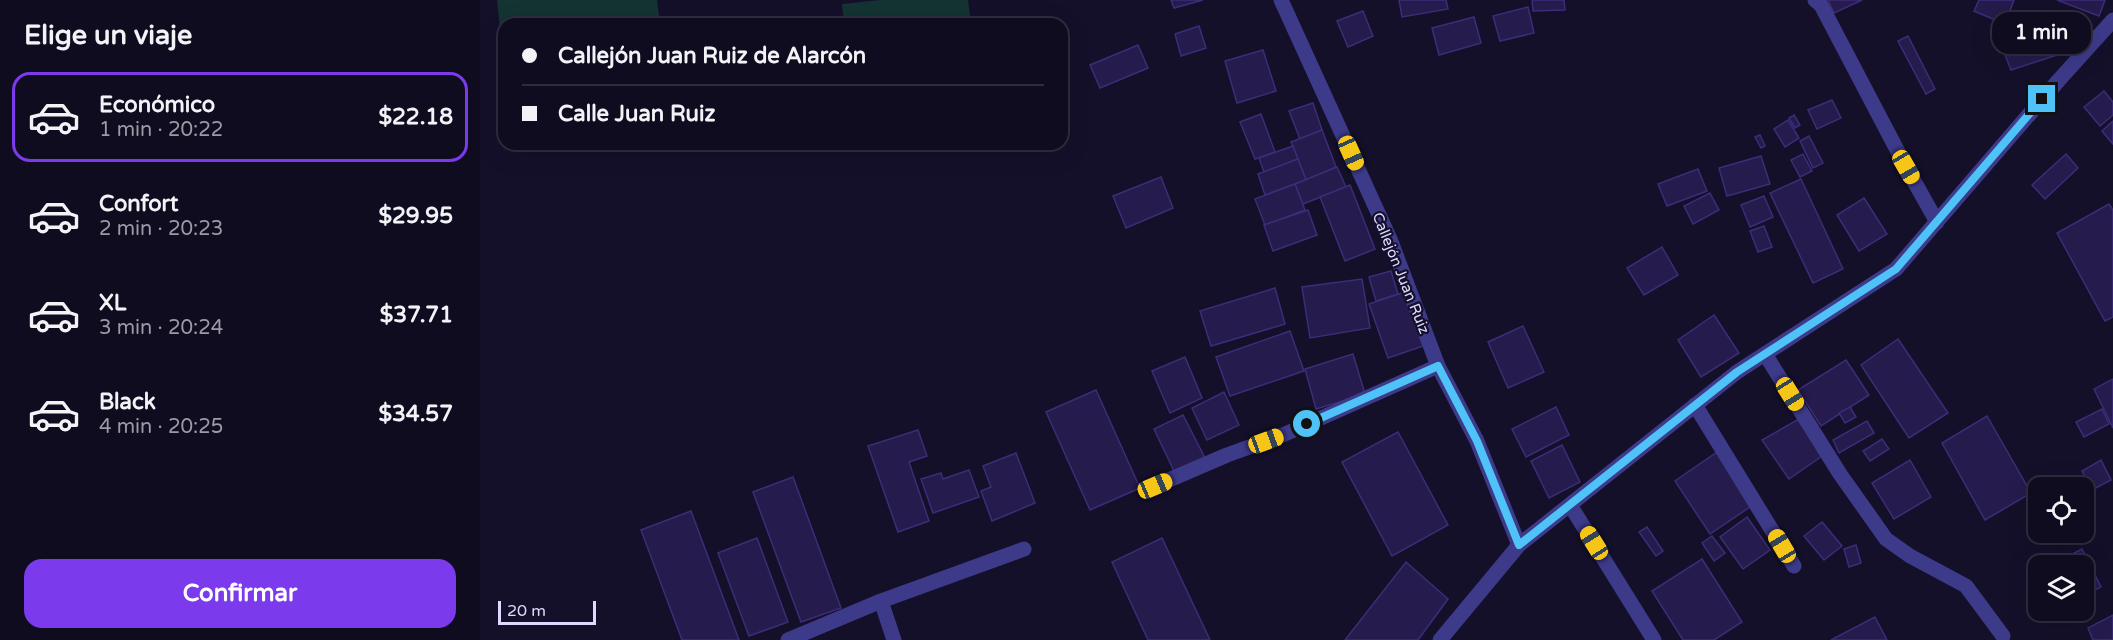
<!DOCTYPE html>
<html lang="es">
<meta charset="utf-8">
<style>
body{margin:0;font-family:"Varela Round",sans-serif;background:#181529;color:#f1f3f6;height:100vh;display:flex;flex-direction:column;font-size:22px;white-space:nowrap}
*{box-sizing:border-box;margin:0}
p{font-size:20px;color:#9b9ba5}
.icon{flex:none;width:33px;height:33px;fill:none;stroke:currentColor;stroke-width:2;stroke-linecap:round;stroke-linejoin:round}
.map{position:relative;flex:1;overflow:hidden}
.drawer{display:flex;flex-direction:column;background:#0f0c20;width:480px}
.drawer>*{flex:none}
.banner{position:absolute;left:18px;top:18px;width:570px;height:132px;border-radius:18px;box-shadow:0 6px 24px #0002,0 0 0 2px #2f2c3e;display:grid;align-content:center;height:132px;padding:0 24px;background:#0f0c20}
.fabs{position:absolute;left:1548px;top:477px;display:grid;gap:12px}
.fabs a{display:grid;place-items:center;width:66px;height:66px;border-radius:12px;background:#0f0c20;box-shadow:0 6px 24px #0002,0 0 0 2px #2f2c3e;font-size:30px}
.scale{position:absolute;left:18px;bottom:15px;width:98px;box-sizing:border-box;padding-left:6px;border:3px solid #ddd9ff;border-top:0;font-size:16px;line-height:21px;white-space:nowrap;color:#ddd9ff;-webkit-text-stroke:4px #14102a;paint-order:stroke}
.end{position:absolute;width:27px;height:27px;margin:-14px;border:8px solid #4fc3f7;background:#111;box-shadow:0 0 0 3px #111}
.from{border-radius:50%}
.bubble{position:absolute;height:42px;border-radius:18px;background:#0f0c20;box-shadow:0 6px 24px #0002,0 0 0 2px #2f2c3e;font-size:20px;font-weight:700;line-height:42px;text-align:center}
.car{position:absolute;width:18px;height:36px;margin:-18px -9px;border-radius:8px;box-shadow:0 0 4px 2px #0007;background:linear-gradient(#f5c518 24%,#345 0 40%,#f5c518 0 76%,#345 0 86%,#f5c518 0)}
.banner b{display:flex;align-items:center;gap:21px;height:57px;font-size:22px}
.banner b+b{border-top:2px solid #2f2c3e}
.banner i{width:15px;height:15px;background:#f1f3f6}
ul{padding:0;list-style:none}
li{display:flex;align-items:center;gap:18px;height:90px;margin:0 12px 9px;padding:0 12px;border:3px solid transparent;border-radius:18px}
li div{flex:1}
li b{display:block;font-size:22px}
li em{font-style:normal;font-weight:700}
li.active{border-color:#7c3aed}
li>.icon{width:54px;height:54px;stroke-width:1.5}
h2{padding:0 24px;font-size:27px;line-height:72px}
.action{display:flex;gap:12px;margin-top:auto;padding:12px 24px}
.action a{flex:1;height:69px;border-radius:18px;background:#7c3aed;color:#fff;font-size:24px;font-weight:700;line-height:69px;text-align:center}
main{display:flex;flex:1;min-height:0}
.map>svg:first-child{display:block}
.green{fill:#133433}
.building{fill:#251b4c;stroke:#3c2d78;stroke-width:1.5}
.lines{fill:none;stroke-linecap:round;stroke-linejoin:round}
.service{stroke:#3d3a8a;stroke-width:15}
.minor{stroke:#3d3a8a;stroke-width:15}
.route{stroke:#4fc3f7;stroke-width:8}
.labels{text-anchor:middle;stroke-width:4.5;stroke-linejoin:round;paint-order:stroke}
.street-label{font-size:15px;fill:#ddd9ff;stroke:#14102a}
</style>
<main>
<section class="drawer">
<h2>Elige un viaje</h2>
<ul>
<li class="active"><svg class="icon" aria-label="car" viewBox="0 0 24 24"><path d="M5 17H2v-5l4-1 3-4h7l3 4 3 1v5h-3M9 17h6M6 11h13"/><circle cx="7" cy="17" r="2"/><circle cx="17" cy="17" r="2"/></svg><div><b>Económico</b><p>1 min · 20:22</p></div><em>$22.18</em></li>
<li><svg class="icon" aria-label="car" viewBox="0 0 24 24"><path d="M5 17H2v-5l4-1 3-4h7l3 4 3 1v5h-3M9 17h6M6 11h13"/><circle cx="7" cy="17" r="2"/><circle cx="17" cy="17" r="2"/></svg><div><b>Confort</b><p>2 min · 20:23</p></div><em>$29.95</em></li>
<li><svg class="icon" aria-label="car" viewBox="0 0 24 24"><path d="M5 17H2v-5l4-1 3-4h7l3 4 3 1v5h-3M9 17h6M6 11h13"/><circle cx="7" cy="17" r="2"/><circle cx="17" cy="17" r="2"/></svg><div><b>XL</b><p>3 min · 20:24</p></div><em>$37.71</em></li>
<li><svg class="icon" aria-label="car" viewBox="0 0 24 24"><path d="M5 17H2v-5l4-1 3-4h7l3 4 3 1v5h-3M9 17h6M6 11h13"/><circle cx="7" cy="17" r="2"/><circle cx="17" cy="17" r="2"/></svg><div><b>Black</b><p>4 min · 20:25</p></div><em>$34.57</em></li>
</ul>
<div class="action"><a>Confirmar</a></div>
</section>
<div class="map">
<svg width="1633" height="640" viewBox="0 0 1633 640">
<rect width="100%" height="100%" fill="#14102a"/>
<g class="green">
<polygon points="17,0 177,0 180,24 24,24 24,69"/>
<polygon points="401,0 488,0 491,24 364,24 362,4"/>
</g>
<g class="building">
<polygon points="691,0 723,0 694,8"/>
<polygon points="919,0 966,0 968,9 922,17"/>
<polygon points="1052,0 1084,0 1085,10 1053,11"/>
<polygon points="1348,0 1382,0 1354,13"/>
<polygon points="1499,0 1534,0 1525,24 1494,11"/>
<polygon points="1577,0 1625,0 1619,16"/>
<polygon points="1048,7 1054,33 1020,41 1013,16"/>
<polygon points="883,11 893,36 868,47 857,21"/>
<polygon points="994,17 1001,43 959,55 952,28"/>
<polygon points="1595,17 1607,41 1584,53 1572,28"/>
<polygon points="1566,18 1580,54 1531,70 1518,37"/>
<polygon points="719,26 726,48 701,56 695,34"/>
<polygon points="1428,36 1455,89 1446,94 1418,41"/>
<polygon points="658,45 668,68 620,88 610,65"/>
<polygon points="783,50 796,91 757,103 745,61"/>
<polygon points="1624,91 1633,102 1633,115 1620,126 1604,107"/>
<polygon points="1352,100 1361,118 1337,129 1328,110"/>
<polygon points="833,103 842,130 820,139 809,111"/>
<polygon points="781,114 795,152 775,159 760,122"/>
<polygon points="1314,115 1320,125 1315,128 1309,118"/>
<polygon points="1308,120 1319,138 1305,147 1294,129"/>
<polygon points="1633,121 1633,144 1622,131"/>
<polygon points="842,130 856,167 826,180 811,142"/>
<polygon points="1280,135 1285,146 1281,148 1275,137"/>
<polygon points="1329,136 1343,163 1333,168 1320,141"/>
<polygon points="813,146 818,159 784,172 779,158"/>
<polygon points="1323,154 1332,171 1320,177 1311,160"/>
<polygon points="1586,154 1598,168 1565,199 1552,185"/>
<polygon points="1281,156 1290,184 1247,196 1239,168"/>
<polygon points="818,159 826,180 785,195 778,174"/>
<polygon points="857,167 866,187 823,204 815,184"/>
<polygon points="1218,169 1227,191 1187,206 1178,184"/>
<polygon points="681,177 693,208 646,228 633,196"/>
<polygon points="1321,179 1363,269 1333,283 1290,193"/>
<polygon points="815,184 825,210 785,225 775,199"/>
<polygon points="870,185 895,249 865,261 840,197"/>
<polygon points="1230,193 1239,210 1213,224 1204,206"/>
<polygon points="1284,196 1293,217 1270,227 1261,205"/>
<polygon points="1384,198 1407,234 1379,251 1357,215"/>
<polygon points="1629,204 1633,210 1633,317 1625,321 1577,233"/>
<polygon points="828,210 837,235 793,251 784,225"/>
<polygon points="1284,226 1292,247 1278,252 1270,231"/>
<polygon points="1182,247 1198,275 1164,295 1147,268"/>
<polygon points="911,271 918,294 896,301 889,277"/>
<polygon points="882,279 890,328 830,338 822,287"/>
<polygon points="795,288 805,324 731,346 720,311"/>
<polygon points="925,292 943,346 908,358 889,304"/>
<polygon points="1234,315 1259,353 1221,377 1198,340"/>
<polygon points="1043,326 1064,372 1028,388 1008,342"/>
<polygon points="810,331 824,371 750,396 736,357"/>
<polygon points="1418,339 1468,413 1429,438 1381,365"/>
<polygon points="873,354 885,394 836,409 825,369"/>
<polygon points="705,357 722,398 690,413 672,371"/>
<polygon points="1366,360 1389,395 1341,426 1318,390"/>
<polygon points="1633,379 1633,428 1614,389"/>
<polygon points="616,390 660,488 610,510 566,412"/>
<polygon points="744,392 759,425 727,440 712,408"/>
<polygon points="1076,407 1089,435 1046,457 1032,429"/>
<polygon points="1370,407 1376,417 1365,423 1359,413"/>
<polygon points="1622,409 1629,424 1604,437 1596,422"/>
<polygon points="703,415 725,458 695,473 674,429"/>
<polygon points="1507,416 1551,493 1505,520 1462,443"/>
<polygon points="1319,419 1342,456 1309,479 1282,440"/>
<polygon points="1387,421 1394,433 1359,453 1353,440"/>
<polygon points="438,430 447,456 429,462 449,521 418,532 388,446"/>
<polygon points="918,432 968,525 912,556 862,462"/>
<polygon points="1402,439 1409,449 1390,461 1383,451"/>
<polygon points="1082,445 1100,482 1069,498 1051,461"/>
<polygon points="1237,452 1273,505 1230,534 1195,481"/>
<polygon points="536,453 555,503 512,521 501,491 511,487 503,466"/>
<polygon points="1430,460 1451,497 1414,519 1392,483"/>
<polygon points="1621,460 1631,480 1612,490 1602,471"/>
<polygon points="489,470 499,497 453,513 441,479 461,473 463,479"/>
<polygon points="313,477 361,608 321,622 273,492"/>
<polygon points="211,511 259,640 202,640 161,530"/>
<polygon points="1267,517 1290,550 1263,569 1240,537"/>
<polygon points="1342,522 1362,546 1344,560 1324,536"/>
<polygon points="1167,527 1183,551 1176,556 1159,532"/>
<polygon points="1232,536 1245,553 1234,561 1222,543"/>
<polygon points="277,538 308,622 269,636 238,553"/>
<polygon points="682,538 730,640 668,640 632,562"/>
<polygon points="1376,545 1381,563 1369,567 1364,549"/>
<polygon points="1602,549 1621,587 1604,596 1604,566 1569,566"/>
<polygon points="1222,559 1262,622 1234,640 1203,640 1172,591"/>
<polygon points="926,562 968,599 938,640 865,640"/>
<polygon points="1633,615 1633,640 1613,640 1608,628"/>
<polygon points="1395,617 1407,640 1351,640"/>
</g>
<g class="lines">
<polyline class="service" points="1335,0 1341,5 1426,167 1457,222"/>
<g class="minor">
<polyline points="801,0 910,239 958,366 997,441 1039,545"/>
<polyline points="1285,354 1360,474 1406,539 1430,556 1486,586 1523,636"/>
<polyline points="1215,405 1314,566"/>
<polyline points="675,486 747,455 805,434 958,366"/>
<polyline points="1090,505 1174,640"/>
<polyline points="401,601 414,640"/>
<polyline points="308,640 401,601 544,549"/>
<polyline points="960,640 1039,545 1257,372 1416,269 1578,81 1633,20"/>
</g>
</g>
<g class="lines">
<polyline class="route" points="827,424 958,366 997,441 1039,545 1257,372 1416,269 1562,99"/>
</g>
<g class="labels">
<g class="street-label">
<text transform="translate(921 273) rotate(68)" y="5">Callejón Juan Ruiz</text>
</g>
</g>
</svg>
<div class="fabs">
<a><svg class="icon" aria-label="locate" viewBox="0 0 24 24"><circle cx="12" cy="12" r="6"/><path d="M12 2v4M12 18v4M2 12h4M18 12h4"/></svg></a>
<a><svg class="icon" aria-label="layers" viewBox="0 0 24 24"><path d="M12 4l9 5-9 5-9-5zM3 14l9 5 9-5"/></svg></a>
</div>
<div class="scale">20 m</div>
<i class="end from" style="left:827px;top:424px"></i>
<i class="end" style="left:1562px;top:99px"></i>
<div class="bubble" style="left:1512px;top:12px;width:99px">1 min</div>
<i class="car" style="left:871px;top:153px;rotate:156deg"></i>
<i class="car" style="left:1426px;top:167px;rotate:150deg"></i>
<i class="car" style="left:1310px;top:394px;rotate:148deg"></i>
<i class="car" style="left:786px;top:441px;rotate:70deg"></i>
<i class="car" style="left:675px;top:486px;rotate:67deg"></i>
<i class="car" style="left:1114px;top:543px;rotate:328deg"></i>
<i class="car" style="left:1302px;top:546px;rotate:329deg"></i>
<div class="banner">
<b><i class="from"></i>Callejón Juan Ruiz de Alarcón</b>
<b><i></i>Calle Juan Ruiz</b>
</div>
</div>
</main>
